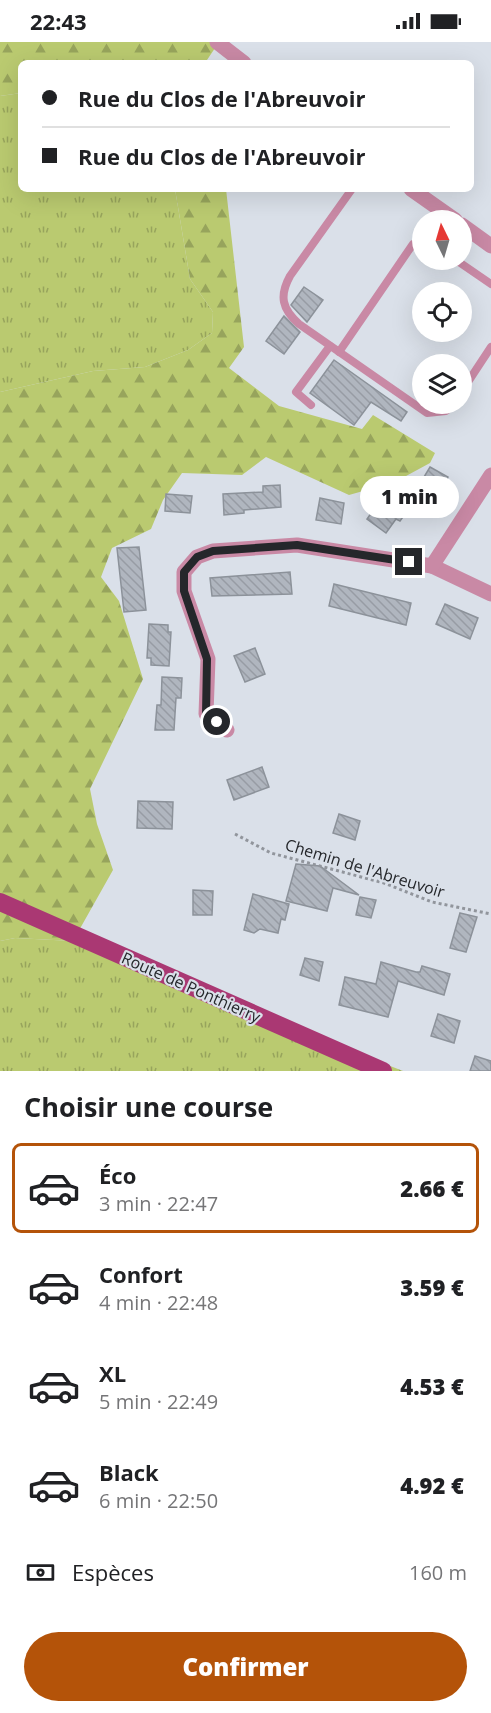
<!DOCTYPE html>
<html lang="fr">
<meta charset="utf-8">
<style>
body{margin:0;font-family:"Open Sans",sans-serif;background:#f2f2f2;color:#202124;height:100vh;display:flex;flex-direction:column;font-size:22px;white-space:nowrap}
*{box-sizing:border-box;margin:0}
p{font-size:20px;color:#757577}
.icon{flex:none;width:33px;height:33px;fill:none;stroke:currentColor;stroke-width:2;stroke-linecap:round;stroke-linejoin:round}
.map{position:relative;height:1029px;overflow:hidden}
.drawer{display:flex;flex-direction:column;background:#fff;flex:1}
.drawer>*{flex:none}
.banner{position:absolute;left:18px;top:18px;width:456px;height:132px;border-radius:9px;box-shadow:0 6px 24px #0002;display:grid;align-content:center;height:132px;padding:0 24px;background:#fff}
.needle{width:39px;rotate:355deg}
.buttons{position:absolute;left:412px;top:168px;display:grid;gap:12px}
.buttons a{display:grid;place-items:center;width:60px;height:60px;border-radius:50%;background:#fff;box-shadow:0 6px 24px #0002;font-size:30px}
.end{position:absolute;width:27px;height:27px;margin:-14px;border:8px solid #25272b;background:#fff;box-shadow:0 0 0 3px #fff}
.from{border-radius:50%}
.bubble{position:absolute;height:42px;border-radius:21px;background:#fff;box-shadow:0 6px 24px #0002;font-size:20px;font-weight:800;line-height:42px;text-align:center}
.banner b{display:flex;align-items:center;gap:21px;height:57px;font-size:22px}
.banner b+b{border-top:2px solid #e0e0e0}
.banner i{width:15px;height:15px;background:#202124}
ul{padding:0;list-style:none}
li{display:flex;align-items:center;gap:18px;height:90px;margin:0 12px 9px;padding:0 12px;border:3px solid transparent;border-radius:9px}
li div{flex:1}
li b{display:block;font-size:22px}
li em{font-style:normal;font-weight:800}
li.active{border-color:#b45309}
li>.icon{width:54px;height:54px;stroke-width:1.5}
h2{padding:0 24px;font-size:27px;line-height:72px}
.pay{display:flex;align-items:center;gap:15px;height:66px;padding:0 24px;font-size:22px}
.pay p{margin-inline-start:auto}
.button{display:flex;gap:12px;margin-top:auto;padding:12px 24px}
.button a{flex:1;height:69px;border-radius:36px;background:#b45309;color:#fff;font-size:24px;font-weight:800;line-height:69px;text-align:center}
.status{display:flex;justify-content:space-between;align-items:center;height:42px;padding:0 30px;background:#fff;direction:ltr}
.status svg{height:16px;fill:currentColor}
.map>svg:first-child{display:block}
.grass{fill:url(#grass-tufts)}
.forest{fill:url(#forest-firs)}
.building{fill:url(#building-back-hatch);stroke:#8c929a;stroke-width:1.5}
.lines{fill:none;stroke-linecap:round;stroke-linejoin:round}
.path{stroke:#91959c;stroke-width:3;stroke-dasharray:3 3;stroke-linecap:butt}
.lane{stroke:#c989a5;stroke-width:8}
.street{stroke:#c989a5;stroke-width:15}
.primary{stroke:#aa3873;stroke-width:18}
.route{stroke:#25272b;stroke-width:8}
.labels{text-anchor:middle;stroke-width:4.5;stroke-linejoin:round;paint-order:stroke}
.street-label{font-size:16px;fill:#25272b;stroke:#dae0e9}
</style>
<div class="status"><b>22:43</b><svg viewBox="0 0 49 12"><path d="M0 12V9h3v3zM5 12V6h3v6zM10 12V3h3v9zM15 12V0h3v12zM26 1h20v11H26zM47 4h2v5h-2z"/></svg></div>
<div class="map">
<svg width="491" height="1029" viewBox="0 0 491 1029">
<defs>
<pattern id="grass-tufts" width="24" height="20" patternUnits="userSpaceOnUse" patternTransform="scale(1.5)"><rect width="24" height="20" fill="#baca70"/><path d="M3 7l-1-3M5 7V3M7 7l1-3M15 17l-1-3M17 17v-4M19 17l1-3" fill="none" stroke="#97a45c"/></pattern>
<pattern id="forest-firs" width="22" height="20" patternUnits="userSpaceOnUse" patternTransform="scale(1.5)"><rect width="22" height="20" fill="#baca70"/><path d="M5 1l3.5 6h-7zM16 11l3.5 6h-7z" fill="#97a45c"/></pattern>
<pattern id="building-back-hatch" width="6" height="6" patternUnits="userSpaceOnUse" patternTransform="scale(1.5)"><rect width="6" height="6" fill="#b0b6bf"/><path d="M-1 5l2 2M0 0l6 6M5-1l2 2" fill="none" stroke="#979ca4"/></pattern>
</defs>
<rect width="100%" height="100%" fill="#dae0e9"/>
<g class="grass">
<polygon points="21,51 21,147 175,147 190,237 213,270 212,291 188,308 145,325 93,329 0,350 0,54"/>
<polygon points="15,896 73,899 403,1029 0,1029 0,899"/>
</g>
<g class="forest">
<polygon points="0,0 219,0 205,21 21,21 21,51 0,54"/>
<polygon points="175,147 226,147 244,305 229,326 279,364 362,387 373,373 435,411 430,421 395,440 349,453 266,415 242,433 182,431 163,458 151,487 112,506 101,535 119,559 143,637 90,747 97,782 113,828 73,899 15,896 0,899 0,350 93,329 145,325 188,308 212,291 213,270 190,237"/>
</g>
<g class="building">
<polygon points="304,245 323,258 307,280 291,263"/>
<polygon points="284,274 300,290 284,312 266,299"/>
<polygon points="334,318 407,370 401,379 371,360 354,383 310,351"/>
<polygon points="430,425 448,435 436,461 415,450"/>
<polygon points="280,443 281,465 244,468 244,471 224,473 223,452 263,450 263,444"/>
<polygon points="390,444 413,461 400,479 396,477 386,491 367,477"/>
<polygon points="166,452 192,454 190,471 165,469"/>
<polygon points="320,456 344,461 341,482 316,478"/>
<polygon points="139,505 146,568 124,570 117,506"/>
<polygon points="290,530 292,552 212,554 210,536"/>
<polygon points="334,542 411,561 406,583 329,564"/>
<polygon points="445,562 478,576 470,597 436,582"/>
<polygon points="149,582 168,583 168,590 171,590 169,624 151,623 151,616 147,616"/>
<polygon points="255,606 265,632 245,640 234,614"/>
<polygon points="162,635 182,636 181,656 176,656 174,688 155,688 157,663 161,663"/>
<polygon points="262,725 269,745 234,758 227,738"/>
<polygon points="138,759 173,760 172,787 137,786"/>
<polygon points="339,772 360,779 355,798 333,791"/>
<polygon points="296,822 320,824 359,853 333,846 327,869 286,859"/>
<polygon points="193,848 213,849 212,873 193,873"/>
<polygon points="253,852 289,862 285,878 281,877 278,891 260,887 254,891 244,888"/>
<polygon points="360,855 376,858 371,876 356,873"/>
<polygon points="460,871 477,875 466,910 450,906"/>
<polygon points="305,916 323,920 319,939 300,933"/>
<polygon points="381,920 416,930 420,930 422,924 450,932 444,953 398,939 388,975 339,963 345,935 376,942"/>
<polygon points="438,972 460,979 454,1001 431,994"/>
<polygon points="475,1014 491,1019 491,1029 470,1029"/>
</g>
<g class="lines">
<polyline class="path" points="235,792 271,811 384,841 432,860 491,872"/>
<g class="lane">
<path d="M352 147 290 234C279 254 282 267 299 282L427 371 446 369 453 362"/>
<polyline points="456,218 491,242"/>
<polyline points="339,310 413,202 423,201"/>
<polyline points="462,349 491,305"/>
<polyline points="311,363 296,350 330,304"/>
</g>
<g class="street">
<polyline points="217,0 244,21"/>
<polyline points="411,147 455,178"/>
<polyline points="462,183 491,204"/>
<polyline points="432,524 491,552"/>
<polyline points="227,688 206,672 208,617 184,549 184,530 197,515 213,509 297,503 432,524 491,433"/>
</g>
<polyline class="primary" points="0,860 383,1029"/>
</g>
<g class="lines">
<polyline class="route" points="217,680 206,672 207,617 184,549 184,530 197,515 213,509 297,503 409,520"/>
</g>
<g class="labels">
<g class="street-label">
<text transform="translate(365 826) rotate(17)" y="6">Chemin de l'Abreuvoir</text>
<text transform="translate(191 945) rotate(24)" y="6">Route de Ponthierry</text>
</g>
</g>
</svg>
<div class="buttons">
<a><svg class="needle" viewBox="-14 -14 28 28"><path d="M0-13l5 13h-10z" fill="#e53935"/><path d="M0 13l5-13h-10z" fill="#757577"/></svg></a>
<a><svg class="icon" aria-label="locate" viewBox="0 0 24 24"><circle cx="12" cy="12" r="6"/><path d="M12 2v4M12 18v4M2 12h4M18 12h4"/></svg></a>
<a><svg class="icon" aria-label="layers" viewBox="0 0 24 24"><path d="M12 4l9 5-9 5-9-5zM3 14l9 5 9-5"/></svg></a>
</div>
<i class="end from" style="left:217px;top:680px"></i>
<i class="end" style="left:409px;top:520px"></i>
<div class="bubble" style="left:360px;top:434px;width:99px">1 min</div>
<div class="banner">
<b><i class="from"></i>Rue du Clos de l'Abreuvoir</b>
<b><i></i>Rue du Clos de l'Abreuvoir</b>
</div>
</div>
<section class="drawer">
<h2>Choisir une course</h2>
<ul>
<li class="active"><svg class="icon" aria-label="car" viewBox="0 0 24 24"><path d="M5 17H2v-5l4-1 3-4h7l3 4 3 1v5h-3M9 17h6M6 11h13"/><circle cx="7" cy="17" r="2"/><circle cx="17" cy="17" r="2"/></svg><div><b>Éco</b><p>3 min · 22:47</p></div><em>2.66 €</em></li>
<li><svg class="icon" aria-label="car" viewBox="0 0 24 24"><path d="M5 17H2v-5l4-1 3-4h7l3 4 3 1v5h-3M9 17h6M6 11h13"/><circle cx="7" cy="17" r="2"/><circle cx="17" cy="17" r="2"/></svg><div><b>Confort</b><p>4 min · 22:48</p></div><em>3.59 €</em></li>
<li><svg class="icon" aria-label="car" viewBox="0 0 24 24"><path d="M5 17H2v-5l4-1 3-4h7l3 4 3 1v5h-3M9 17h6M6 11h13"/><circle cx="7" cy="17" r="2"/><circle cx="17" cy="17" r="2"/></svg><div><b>XL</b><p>5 min · 22:49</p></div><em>4.53 €</em></li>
<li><svg class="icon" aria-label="car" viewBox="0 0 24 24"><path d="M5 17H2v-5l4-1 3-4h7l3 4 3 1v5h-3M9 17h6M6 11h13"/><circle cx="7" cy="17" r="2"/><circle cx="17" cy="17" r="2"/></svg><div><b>Black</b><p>6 min · 22:50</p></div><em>4.92 €</em></li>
</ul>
<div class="pay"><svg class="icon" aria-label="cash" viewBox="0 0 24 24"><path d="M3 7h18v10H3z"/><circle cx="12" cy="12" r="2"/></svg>Espèces<p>160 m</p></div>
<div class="button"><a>Confirmer</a></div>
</section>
